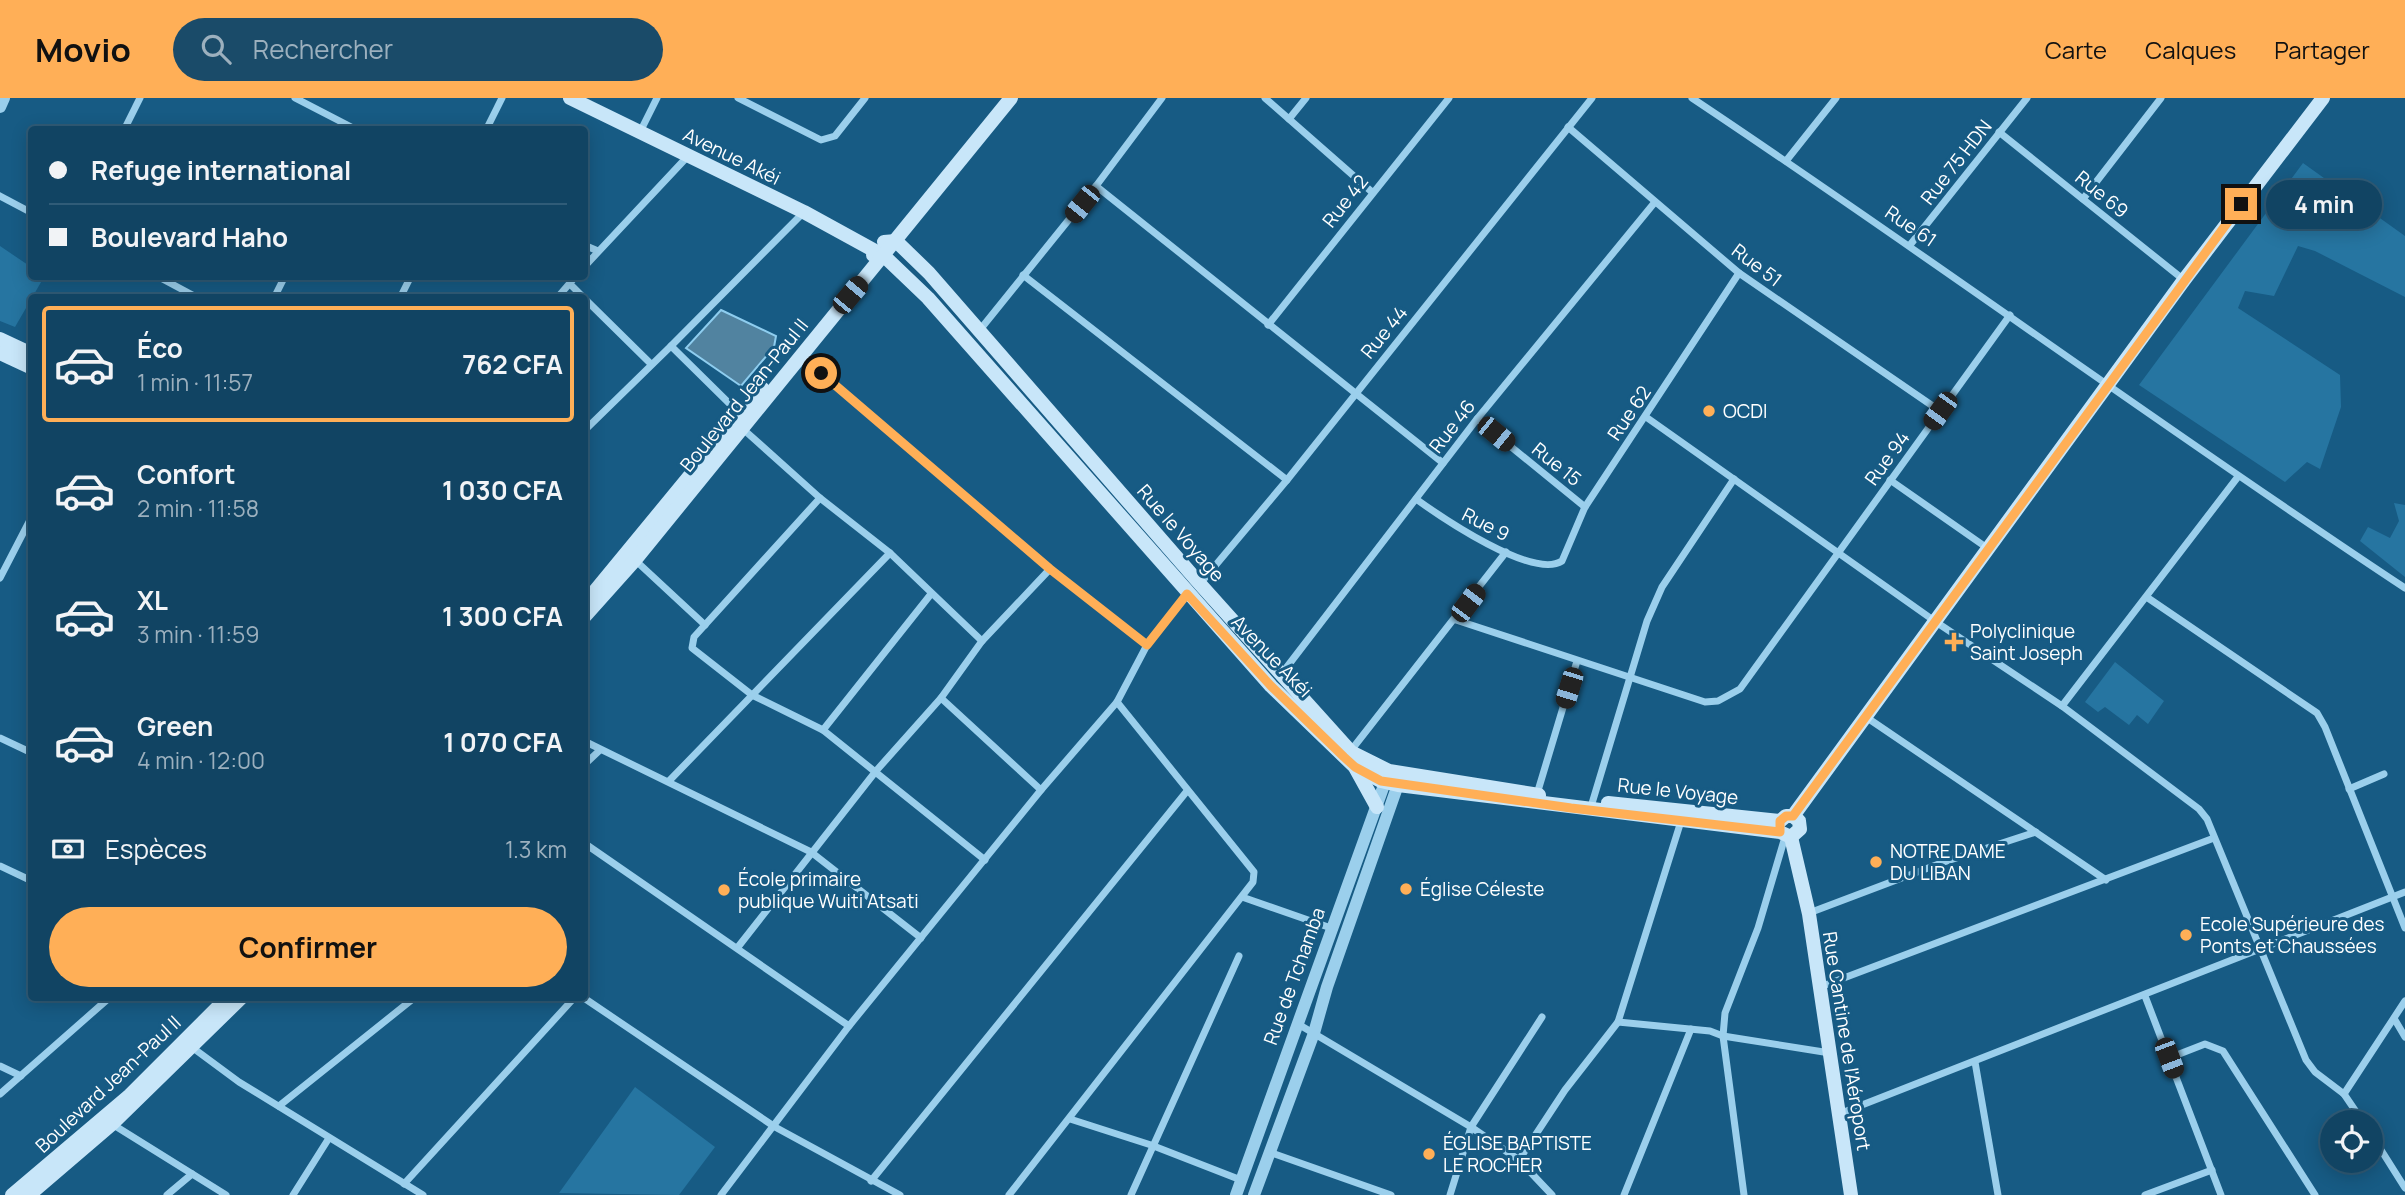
<!DOCTYPE html>
<html lang="fr">
<meta charset="utf-8">
<style>
body{margin:0;font-family:Manrope,sans-serif;background:#1a4b69;color:#f1f3f6;height:100vh;display:flex;flex-direction:column;font-size:26px;white-space:nowrap}
*{box-sizing:border-box;margin:0}
p{font-size:23px;color:#9cb0be}
.icon{flex:none;width:38px;height:38px;fill:none;stroke:currentColor;stroke-width:2;stroke-linecap:round;stroke-linejoin:round}
.map{position:relative;flex:1;overflow:hidden}
.side{position:absolute;left:28px;top:196px;width:560px;height:707px;display:flex;flex-direction:column;background:#114463;border-radius:7px;box-shadow:0 4px 18px #0003,0 0 0 2px #305c78}
.side>*{flex:none}
.banner{position:absolute;left:28px;top:28px;width:560px;height:154px;border-radius:7px;box-shadow:0 4px 18px #0003,0 0 0 2px #305c78;display:grid;align-content:center;height:154px;padding:0 21px;background:#114463}
.tools{position:absolute;left:2320px;top:1012px;display:grid;gap:14px}
.tools a{display:grid;place-items:center;width:63px;height:63px;border-radius:50%;background:#114463;box-shadow:0 4px 18px #0003,0 0 0 2px #305c78;font-size:35px}
.end{position:absolute;width:32px;height:32px;margin:-16px;border:9px solid #ffaf57;background:#111;box-shadow:0 0 0 4px #111}
.from{border-radius:50%}
.bubble{position:absolute;height:49px;border-radius:24px;background:#114463;box-shadow:0 4px 18px #0003,0 0 0 2px #305c78;font-size:23px;font-weight:700;line-height:49px;text-align:center}
.car{position:absolute;width:21px;height:42px;margin:-21px -10px;border-radius:9px;box-shadow:0 0 5px 2px #0007;background:linear-gradient(#222 24%,#8ab4d8 0 40%,#222 0 76%,#8ab4d8 0 86%,#222 0)}
.banner b{display:flex;align-items:center;gap:24px;height:66px;font-size:26px}
.banner b+b{border-top:2px solid #305c78}
.banner i{width:18px;height:18px;background:#f1f3f6}
ul{padding:12px 0 0;list-style:none}
li{display:flex;align-items:center;gap:21px;height:116px;margin:0 14px 10px;padding:0 7px;border:4px solid transparent;border-radius:7px}
li div{flex:1}
li b{display:block;font-size:26px}
li em{font-style:normal;font-weight:700}
li.selected{border-color:#ffaf57}
li>.icon{width:63px;height:63px;stroke-width:1.5}
.pay{display:flex;align-items:center;gap:18px;height:77px;padding:0 21px;font-size:26px}
.pay p{margin-inline-start:auto}
.button{display:flex;gap:14px;margin-top:auto;padding:14px 21px}
.button a{flex:1;height:80px;border-radius:42px;background:#ffaf57;color:#111;font-size:28px;font-weight:700;line-height:80px;text-align:center}
header{display:flex;align-items:center;gap:42px;box-sizing:border-box;height:98px;padding:0 35px;background:#ffaf57;color:#111}
header strong{font-size:33px}
nav{display:flex;gap:38px;margin-inline-start:auto;font-size:24px}
.search{width:490px;height:63px;background:#1a4b69;display:flex;align-items:center;gap:18px;box-sizing:border-box;padding:0 24px;border-radius:38px;color:#9cb0be;font-size:26px}
.map>svg:first-child{display:block}
.green{fill:#2675a1}
.water{fill:#5183a0;stroke:#8ecdef;stroke-width:2}
.lines{fill:none;stroke-linecap:round;stroke-linejoin:round}
.minor{stroke:#9bcfec;stroke-width:7}
.tertiary{stroke:#9bcfec;stroke-width:12}
.secondary{stroke:#c8e6f9;stroke-width:14}
.route{stroke:#ffaf57;stroke-width:9}
.poi-dot{fill:#ffaf57;stroke:#175b84;stroke-width:2.5}
.labels{text-anchor:middle;stroke-width:6;stroke-linejoin:round;paint-order:stroke}
.street-label{font-size:19px;fill:#fff;stroke:#175b84}
.poi-label{font-size:19px;fill:#fff;stroke:#175b84;text-anchor:start}
</style>
<header>
<strong>Movio</strong>
<div class="search"><svg class="icon" aria-label="search" viewBox="0 0 24 24"><circle cx="10" cy="10" r="6"/><path d="M15 15l6 6"/></svg>Rechercher</div>
<nav><a>Carte</a><a>Calques</a><a>Partager</a></nav>
</header>
<div class="map">
<svg width="2405" height="1097" viewBox="0 0 2405 1097">
<rect width="100%" height="100%" fill="#175b84"/>
<g class="green">
<polygon points="2303,65 2405,138 2405,199 2315,153 2298,148 2274,198 2245,193 2238,210 2340,277 2341,309 2320,371 2307,364 2285,384 2139,287"/>
<polygon points="0,148 31,169 32,178 44,179 15,229 0,223"/>
<polygon points="2394,405 2405,407 2405,479 2360,443 2368,429 2390,440 2399,423"/>
<polygon points="2115,564 2164,603 2148,626 2137,617 2129,627 2105,609 2098,614 2085,604"/>
<polygon points="635,989 715,1049 679,1097 559,1095"/>
</g>
<polygon class="water" points="721,212 776,238 774,249 741,288 686,250"/>
<g class="lines">
<g class="minor">
<polyline points="295,0 357,32"/>
<polyline points="738,0 821,42 835,38 865,0"/>
<polyline points="1265,0 1372,94"/>
<path d="M1692 0C1932 160 2164 331 2405 490"/>
<polyline points="1289,21 1306,0"/>
<polyline points="1568,29 1739,175 1940,313"/>
<polyline points="124,32 140,0"/>
<polyline points="486,32 502,0"/>
<polyline points="640,34 657,0"/>
<polyline points="1999,34 2184,182"/>
<polyline points="1786,63 1836,0"/>
<polyline points="1096,88 1443,365"/>
<polyline points="0,98 32,115"/>
<polyline points="2083,101 2161,0"/>
<polyline points="584,147 598,153"/>
<polyline points="1910,147 2027,0"/>
<polyline points="584,169 688,58"/>
<polyline points="1023,177 1287,382"/>
<polyline points="157,178 198,200"/>
<polyline points="570,186 584,200"/>
<polyline points="274,200 285,178"/>
<polyline points="400,200 411,178"/>
<polyline points="557,200 576,178"/>
<polyline points="584,200 651,266"/>
<polyline points="1268,227 1449,0"/>
<polyline points="979,233 1096,88 1162,0"/>
<polyline points="801,258 1050,471 1147,547"/>
<polyline points="740,316 671,248 804,114"/>
<polyline points="1646,319 1936,524 2062,608 2199,711 2207,721 2306,962 2315,974 2344,996 2363,1024"/>
<polyline points="1477,321 1585,409"/>
<polyline points="743,331 820,400 890,455 982,543"/>
<polyline points="584,333 671,248"/>
<polyline points="1890,382 1990,452"/>
<polyline points="820,400 694,539 692,550 752,597 823,632 985,762"/>
<path d="M1416 401C1441 419 1533 482 1562 463L1585 409 1739 175"/>
<polyline points="635,462 705,527"/>
<polyline points="0,480 32,418"/>
<polyline points="1199,487 1287,382 1592,0"/>
<polyline points="2148,500 2317,615 2325,629 2405,830"/>
<polyline points="1456,522 1705,604 1718,603 1740,591 2010,217"/>
<polyline points="1280,578 1477,321 1655,104"/>
<polyline points="941,600 1041,692"/>
<polyline points="2062,608 2237,380"/>
<polyline points="1866,619 2106,782"/>
<polyline points="823,632 931,496"/>
<polyline points="0,640 32,655"/>
<polyline points="584,643 811,754 921,840"/>
<polyline points="1349,655 1506,454"/>
<polyline points="584,667 600,652"/>
<polyline points="669,683 890,455"/>
<polyline points="2349,691 2384,676"/>
<polyline points="1537,696 1577,563"/>
<polyline points="1590,712 1647,523 1662,489 1734,381"/>
<polyline points="584,745 849,928"/>
<polyline points="0,768 32,783"/>
<polyline points="1242,799 1331,830"/>
<polyline points="1809,815 1944,764 2036,734"/>
<polyline points="738,849 876,673 941,600 982,543 1050,471"/>
<polyline points="1820,889 2214,740"/>
<polyline points="2145,898 2221,1097"/>
<polyline points="584,900 775,1029 900,1097"/>
<polyline points="2395,922 2405,939"/>
<polyline points="1618,924 1710,933 1723,938 1830,955"/>
<polyline points="1298,926 1471,1029 1519,1062 1552,1097"/>
<polyline points="193,950 239,984 423,1097"/>
<polyline points="2169,960 2205,946 2223,953 2315,1097"/>
<polyline points="1975,964 1998,1097"/>
<polyline points="0,968 21,978"/>
<polyline points="0,996 109,900"/>
<polyline points="2344,996 2405,903"/>
<polyline points="279,1008 414,900"/>
<polyline points="1839,1016 2405,794"/>
<polyline points="1070,1021 1151,1047 1241,1082"/>
<polyline points="112,1026 226,1097"/>
<polyline points="2371,1036 2405,1090"/>
<polyline points="1269,1054 1391,1097"/>
<polyline points="1519,1062 1565,992 1618,924 1682,720"/>
<polyline points="871,1083 1187,693"/>
<polyline points="404,1086 574,900"/>
<polyline points="167,1097 192,1076"/>
<polyline points="293,1097 329,1040"/>
<polyline points="721,1097 849,928 1041,692 1117,604 1147,547 1189,494"/>
<polyline points="1009,1097 1253,784 1254,774 1117,604"/>
<polyline points="1131,1097 1239,858"/>
<polyline points="1450,1097 1471,1029 1542,919"/>
<polyline points="1624,1097 1691,931"/>
<polyline points="1744,1097 1723,938 1725,915 1758,830 1785,739"/>
<polyline points="2145,1097 2212,1072"/>
</g>
<g class="tertiary">
<polyline points="0,9 4,0"/>
<polyline points="1236,1097 1388,676"/>
<polyline points="1254,1097 1314,935 1327,889 1401,678"/>
</g>
<g class="secondary">
<polyline points="570,0 804,114 875,153"/>
<polyline points="884,144 896,143 929,175 1200,486 1351,654 1389,673 1539,697"/>
<polyline points="873,157 883,157 928,200 1271,588 1355,669 1381,683 1398,687 1780,734 1791,739"/>
<polyline points="0,241 32,256"/>
<polyline points="0,255 32,270"/>
<polyline points="590,499 762,290"/>
<polyline points="584,519 635,462 1011,0"/>
<polyline points="1356,671 1377,709"/>
<polyline points="1608,705 1780,723"/>
<polyline points="1780,723 1786,718 1793,718 2184,182 2323,0"/>
<polyline points="1791,739 1809,816 1851,1097"/>
<polyline points="1791,739 1800,731 1799,723 1793,718"/>
<polyline points="12,1097 130,997 227,900"/>
<polyline points="29,1097 112,1026 241,900"/>
</g>
</g>
<g class="lines">
<polyline class="route" points="821,275 1050,471 1147,547 1187,496 1271,588 1344,659 1355,669 1381,683 1571,710 1780,734 1780,723 1786,718 1793,718 2241,106"/>
</g>
<g class="poi-dot">
<circle cx="1709" cy="313" r="7"/>
<path d="M1950.5 533.5h7v7h7v7h-7v7h-7v-7h-7v-7h7z"/>
<circle cx="1876" cy="764" r="7"/>
<circle cx="1406" cy="791" r="7"/>
<circle cx="724" cy="792" r="7"/>
<circle cx="2186" cy="837" r="7"/>
<circle cx="1429" cy="1056" r="7"/>
</g>
<g class="labels">
<g class="street-label">
<text transform="translate(732 58) rotate(26)" y="7">Avenue Akéi</text>
<text transform="translate(1956 64) rotate(-52)" y="7">Rue 75 HDN</text>
<text transform="translate(2102 96) rotate(39)" y="7">Rue 69</text>
<text transform="translate(1345 103) rotate(-52)" y="7">Rue 42</text>
<text transform="translate(1911 128) rotate(34)" y="7">Rue 61</text>
<text transform="translate(1757 167) rotate(37)" y="7">Rue 51</text>
<text transform="translate(1384 234) rotate(-51)" y="7">Rue 44</text>
<text transform="translate(744 297) rotate(-51)" y="7">Boulevard Jean-Paul II</text>
<text transform="translate(1629 315) rotate(-56)" y="7">Rue 62</text>
<text transform="translate(1452 328) rotate(-52)" y="7">Rue 46</text>
<text transform="translate(1887 360) rotate(-54)" y="7">Rue 94</text>
<text transform="translate(1557 366) rotate(39)" y="7">Rue 15</text>
<text transform="translate(1486 426) rotate(27)" y="7">Rue 9</text>
<text transform="translate(1181 435) rotate(49)" y="7">Rue le Voyage</text>
<text transform="translate(1272 558) rotate(46)" y="7">Avenue Akéi</text>
<text transform="translate(1678 693) rotate(6)" y="7">Rue le Voyage</text>
<text transform="translate(1294 878) rotate(-70)" y="7">Rue de Tchamba</text>
<text transform="translate(1847 943) rotate(81)" y="7">Rue Cantine de l'Aéroport</text>
<text transform="translate(108 986) rotate(-43)" y="7">Boulevard Jean-Paul II</text>
</g>
<g class="poi-label">
<text x="1723" y="320">OCDI</text>
<text x="1970" y="540">Polyclinique<tspan x="1970" dy="22">Saint Joseph</tspan></text>
<text x="1890" y="760">NOTRE DAME<tspan x="1890" dy="22">DU LIBAN</tspan></text>
<text x="738" y="788">École primaire<tspan x="738" dy="22">publique Wuiti Atsati</tspan></text>
<text x="1420" y="798">Église Céleste</text>
<text x="2200" y="833">Ecole Supérieure des<tspan x="2200" dy="22">Ponts et Chaussées</tspan></text>
<text x="1443" y="1052">ÉGLISE BAPTISTE<tspan x="1443" dy="22">LE ROCHER</tspan></text>
</g>
</g>
</svg>
<div class="tools">
<a><svg class="icon" aria-label="locate" viewBox="0 0 24 24"><circle cx="12" cy="12" r="6"/><path d="M12 2v4M12 18v4M2 12h4M18 12h4"/></svg></a>
</div>
<i class="end from" style="left:821px;top:275px"></i>
<i class="end" style="left:2241px;top:106px"></i>
<div class="bubble" style="left:2266px;top:82px;width:116px">4 min</div>
<i class="car" style="left:1082px;top:106px;rotate:219deg"></i>
<i class="car" style="left:850px;top:197px;rotate:40deg"></i>
<i class="car" style="left:1940px;top:313px;rotate:216deg"></i>
<i class="car" style="left:1496px;top:336px;rotate:129deg"></i>
<i class="car" style="left:1468px;top:505px;rotate:37deg"></i>
<i class="car" style="left:1569px;top:590px;rotate:197deg"></i>
<i class="car" style="left:2169px;top:960px;rotate:159deg"></i>
<div class="banner">
<b><i class="from"></i>Refuge international</b>
<b><i></i>Boulevard Haho</b>
</div>
<section class="side">
<ul>
<li class="selected"><svg class="icon" aria-label="car" viewBox="0 0 24 24"><path d="M5 17H2v-5l4-1 3-4h7l3 4 3 1v5h-3M9 17h6M6 11h13"/><circle cx="7" cy="17" r="2"/><circle cx="17" cy="17" r="2"/></svg><div><b>Éco</b><p>1 min · 11:57</p></div><em>762 CFA</em></li>
<li><svg class="icon" aria-label="car" viewBox="0 0 24 24"><path d="M5 17H2v-5l4-1 3-4h7l3 4 3 1v5h-3M9 17h6M6 11h13"/><circle cx="7" cy="17" r="2"/><circle cx="17" cy="17" r="2"/></svg><div><b>Confort</b><p>2 min · 11:58</p></div><em>1 030 CFA</em></li>
<li><svg class="icon" aria-label="car" viewBox="0 0 24 24"><path d="M5 17H2v-5l4-1 3-4h7l3 4 3 1v5h-3M9 17h6M6 11h13"/><circle cx="7" cy="17" r="2"/><circle cx="17" cy="17" r="2"/></svg><div><b>XL</b><p>3 min · 11:59</p></div><em>1 300 CFA</em></li>
<li><svg class="icon" aria-label="car" viewBox="0 0 24 24"><path d="M5 17H2v-5l4-1 3-4h7l3 4 3 1v5h-3M9 17h6M6 11h13"/><circle cx="7" cy="17" r="2"/><circle cx="17" cy="17" r="2"/></svg><div><b>Green</b><p>4 min · 12:00</p></div><em>1 070 CFA</em></li>
</ul>
<div class="pay"><svg class="icon" aria-label="cash" viewBox="0 0 24 24"><path d="M3 7h18v10H3z"/><circle cx="12" cy="12" r="2"/></svg>Espèces<p>1.3 km</p></div>
<div class="button"><a>Confirmer</a></div>
</section>
</div>
